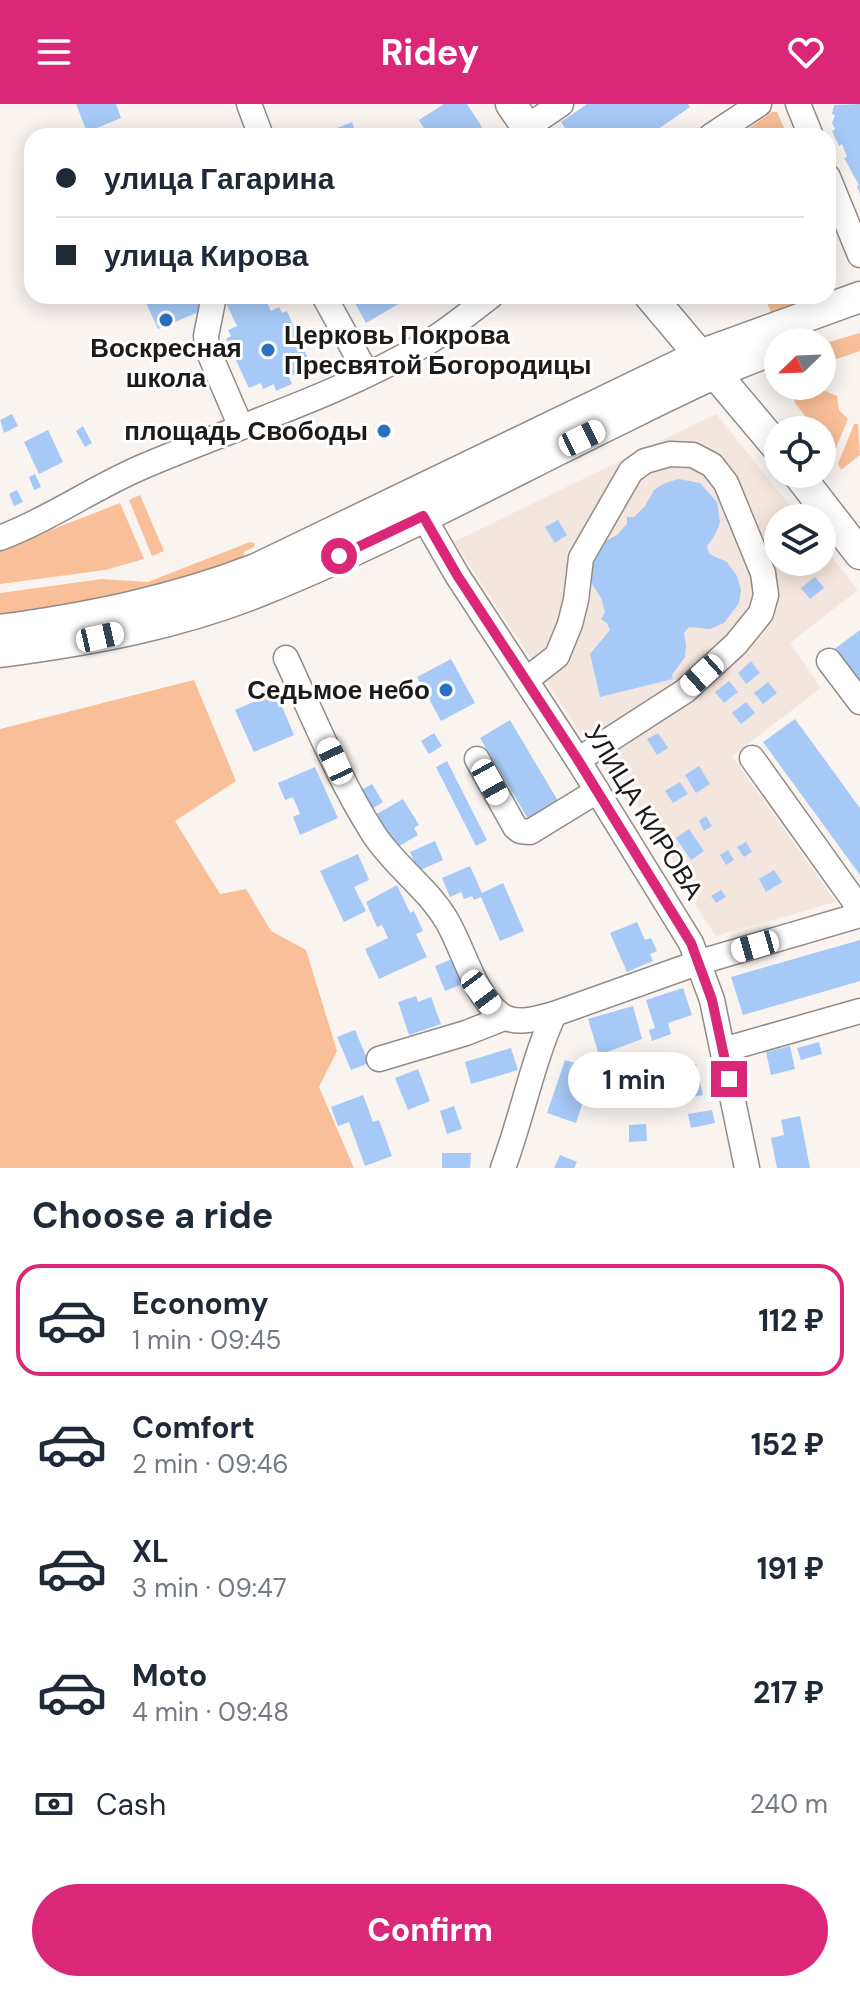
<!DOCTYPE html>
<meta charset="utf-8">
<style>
body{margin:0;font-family:"DM Sans",sans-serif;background:#f6f6f7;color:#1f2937;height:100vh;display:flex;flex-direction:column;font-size:30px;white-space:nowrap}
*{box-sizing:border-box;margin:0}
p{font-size:26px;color:#747a83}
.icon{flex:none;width:44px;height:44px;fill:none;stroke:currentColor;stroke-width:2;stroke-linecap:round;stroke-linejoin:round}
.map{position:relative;height:1064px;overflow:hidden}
.details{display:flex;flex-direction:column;background:#fff;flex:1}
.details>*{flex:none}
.banner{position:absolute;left:24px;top:24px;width:812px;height:176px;border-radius:24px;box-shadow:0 4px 20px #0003;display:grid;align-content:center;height:176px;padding:0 32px;background:#fff}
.needle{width:52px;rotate:247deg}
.fabs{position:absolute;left:764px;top:224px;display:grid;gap:16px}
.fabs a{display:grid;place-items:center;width:72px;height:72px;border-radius:50%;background:#fff;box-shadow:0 4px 20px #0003;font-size:40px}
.end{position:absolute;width:36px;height:36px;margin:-18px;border:10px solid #db2777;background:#fff;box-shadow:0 0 0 4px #fff}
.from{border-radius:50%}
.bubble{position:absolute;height:56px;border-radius:28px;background:#fff;box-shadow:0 4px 20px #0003;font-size:26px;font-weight:700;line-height:56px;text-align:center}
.car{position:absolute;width:24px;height:48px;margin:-24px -12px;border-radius:10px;box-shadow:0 0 6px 2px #0007;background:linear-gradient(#fff 24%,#345 0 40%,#fff 0 76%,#345 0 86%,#fff 0)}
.banner b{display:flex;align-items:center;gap:28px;height:76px;font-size:30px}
.banner b+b{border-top:2px solid #e0e1e3}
.banner i{width:20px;height:20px;background:#1f2937}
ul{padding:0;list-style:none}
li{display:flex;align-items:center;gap:24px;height:112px;margin:0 16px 12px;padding:0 16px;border:4px solid transparent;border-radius:24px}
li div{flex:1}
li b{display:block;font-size:30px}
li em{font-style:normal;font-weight:700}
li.on{border-color:#db2777}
li>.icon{width:72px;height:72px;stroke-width:1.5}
h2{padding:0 32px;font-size:36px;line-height:96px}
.pay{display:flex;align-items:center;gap:20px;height:88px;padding:0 32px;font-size:30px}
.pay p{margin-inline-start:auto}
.button{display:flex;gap:16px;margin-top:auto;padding:16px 32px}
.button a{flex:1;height:92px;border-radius:48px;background:#db2777;color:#fff;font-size:32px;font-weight:700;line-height:92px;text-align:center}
header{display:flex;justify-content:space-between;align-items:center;height:104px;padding:0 32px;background:#db2777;color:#fff;font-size:36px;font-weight:700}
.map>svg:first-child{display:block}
.built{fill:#f3e6de}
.green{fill:#f9bf98}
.building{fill:#a6c9f7}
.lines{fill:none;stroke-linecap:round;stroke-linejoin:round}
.minor-casing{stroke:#918c89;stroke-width:27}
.major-casing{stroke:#918c89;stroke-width:33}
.minor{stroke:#fff;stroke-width:24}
.major{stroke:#fff;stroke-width:30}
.route{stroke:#db2777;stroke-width:10}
.poi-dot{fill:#2b70c1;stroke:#fff;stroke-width:3}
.labels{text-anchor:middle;stroke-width:6;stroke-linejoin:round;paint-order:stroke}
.poi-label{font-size:26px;font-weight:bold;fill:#1d1b1a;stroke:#fff;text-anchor:end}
.street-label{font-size:26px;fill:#1d1b1a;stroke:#fff}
</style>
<header><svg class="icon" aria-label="menu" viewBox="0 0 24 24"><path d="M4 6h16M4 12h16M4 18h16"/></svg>Ridey<svg class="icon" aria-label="heart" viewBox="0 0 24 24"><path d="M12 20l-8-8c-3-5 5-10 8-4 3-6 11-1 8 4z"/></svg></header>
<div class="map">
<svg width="860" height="1064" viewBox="0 0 860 1064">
<rect width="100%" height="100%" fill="#faf4f1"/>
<polygon class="built" points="716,310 800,414 778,414 778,458 822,458 822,441 858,486 790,539 821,584 732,652 836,798 716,832 695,800 698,794 633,694 626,698 454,438"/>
<g class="green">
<polygon points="772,8 777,8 785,26 775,32 738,32"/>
<polygon points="775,192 826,192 773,213 766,196"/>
<polygon points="860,229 860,247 822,260 822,240"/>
<polygon points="798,282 814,282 837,292 839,306 848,315 833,351 822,335 822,326 816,326 795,299 793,290"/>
<polygon points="854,320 858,320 860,351 841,366 838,360"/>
<polygon points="140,391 164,447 152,452 129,396"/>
<polygon points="120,399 144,455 105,466 0,480 0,446"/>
<polygon points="250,438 255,439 254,443 244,448 243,455 172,480 57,504 0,511 0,489 102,475 148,478"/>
<polygon points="194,576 236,677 175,717 220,790 246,785 271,827 306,846 337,947 319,983 354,1064 0,1064 0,625"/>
</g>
<g class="building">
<polygon points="76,0 116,0 121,14 87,28"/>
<polygon points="444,0 467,0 482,23 469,32 429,32 419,16"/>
<polygon points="587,0 688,0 690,3 648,32 570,32 561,18"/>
<polygon points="860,0 860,90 857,82 859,81 844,54 847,53 842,40 839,42 832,27 835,25 832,19 835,11 832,10 834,1"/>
<polygon points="352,18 357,32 317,32"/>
<polygon points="143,192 194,192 201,207 158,225"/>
<polygon points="228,192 264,192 271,207 279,203 282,209 287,207 309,257 297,262 300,268 289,273 292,280 276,287 274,280 263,285 261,279 249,284 226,235 231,232 228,226 237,222 226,199 229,197"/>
<polygon points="351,192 412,192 366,219"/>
<polygon points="12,310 18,322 4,329 0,316"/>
<polygon points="83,322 92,339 85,343 76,327"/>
<polygon points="48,326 63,358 39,370 24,338"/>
<polygon points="35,370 41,383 34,386 29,373"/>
<polygon points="679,375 700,379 717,398 720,418 715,431 707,442 709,450 727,458 737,472 741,486 739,499 724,519 710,525 689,523 684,529 686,541 685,553 672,571 673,575 600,593 590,550 610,526 607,519 601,515 605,508 601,494 591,478 589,465 600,440 617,431 627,420 627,413 634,413 645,402 654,386 665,379"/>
<polygon points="17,386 23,398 14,402 9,390"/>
<polygon points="558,416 567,431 555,439 545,423"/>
<polygon points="787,458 805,458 809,462 797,471"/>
<polygon points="815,473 824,484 810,495 801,484"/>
<polygon points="860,526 860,582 833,546"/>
<polygon points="451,555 475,599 441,617 417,573"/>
<polygon points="751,557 760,569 746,580 738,569"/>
<polygon points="729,577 738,588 724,599 715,588"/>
<polygon points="768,578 777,589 763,600 754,589"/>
<polygon points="276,588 294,631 254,648 235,606"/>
<polygon points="746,598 755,609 741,620 732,609"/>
<polygon points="795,615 860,704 860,771 763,638"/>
<polygon points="510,616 561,702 531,720 480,634"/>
<polygon points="434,629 442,642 429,650 421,637"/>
<polygon points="658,629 668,644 657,651 647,635"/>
<polygon points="447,657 487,736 476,742 436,663"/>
<polygon points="699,662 710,680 696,689 685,671"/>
<polygon points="315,663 338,714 300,731 293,713 300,710 293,693 285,696 278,679"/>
<polygon points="680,678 688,690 673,699 665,687"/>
<polygon points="372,680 383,698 372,705 361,686"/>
<polygon points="403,695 419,721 414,724 418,731 394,745 375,711"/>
<polygon points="706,712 712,722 704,727 699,717"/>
<polygon points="689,725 704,747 691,756 676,734"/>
<polygon points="435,737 443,756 418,767 410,748"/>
<polygon points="746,738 752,748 744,753 737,743"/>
<polygon points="728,746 734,756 726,761 720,751"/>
<polygon points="358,750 369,776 354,783 366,807 344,818 320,767"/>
<polygon points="470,762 482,789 503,779 524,827 500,837 481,793 474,796 472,792 464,795 461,788 450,793 442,774"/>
<polygon points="774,766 782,778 766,788 759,775"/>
<polygon points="397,781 410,809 414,807 423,827 416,830 427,853 379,875 365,845 388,834 382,821 377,823 366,798"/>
<polygon points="721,786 726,793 716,799 711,792"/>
<polygon points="637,818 645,836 651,834 657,847 650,850 653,857 627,868 610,829"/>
<polygon points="860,836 860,877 743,911 731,873"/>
<polygon points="452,855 462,880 445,887 435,862"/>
<polygon points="683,884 692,911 668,919 671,930 652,937 649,926 655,924 646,896"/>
<polygon points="416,892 418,898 431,893 441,920 409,931 398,898"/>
<polygon points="633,902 642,935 599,951 588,915"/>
<polygon points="355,926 369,959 351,966 337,933"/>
<polygon points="819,938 822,950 801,956 797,944"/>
<polygon points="790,942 795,965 771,971 766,948"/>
<polygon points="511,944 518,966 471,980 465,958"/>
<polygon points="565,956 594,965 576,1019 547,1009"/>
<polygon points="662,958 664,968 636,974 634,964"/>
<polygon points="696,960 703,991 679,996 672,965"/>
<polygon points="418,965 430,997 408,1006 395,974"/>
<polygon points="363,991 373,1018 379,1016 392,1052 365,1062 349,1018 338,1022 331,1003"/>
<polygon points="454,1002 462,1025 447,1030 440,1007"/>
<polygon points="712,1006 715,1019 691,1024 688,1010"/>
<polygon points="800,1012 810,1064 777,1064 771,1034 784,1031 781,1016"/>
<polygon points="646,1020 647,1037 629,1038 629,1021"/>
<polygon points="442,1049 471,1049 470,1064 442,1064"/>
<polygon points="560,1051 577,1058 574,1064 554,1064"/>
</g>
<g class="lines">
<defs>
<g id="minor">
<polyline points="249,0 261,32"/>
<polyline points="798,0 811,32"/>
<polyline points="527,23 561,0"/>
<polyline points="711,32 759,0"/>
<polyline points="828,73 860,151"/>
<polyline points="214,192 206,232 207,244 241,323"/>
<polyline points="324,192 367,270"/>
<polyline points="423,412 457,471 578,656 691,839 712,896 747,1064"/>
<path d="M0 434C50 415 93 384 142 363 237 322 338 292 427 239 450 225 470 208 491 192"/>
<path d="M286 554C313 612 338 674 373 729 394 762 427 783 447 817 463 844 475 893 501 911 516 922 539 914 554 910"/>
<polyline points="829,557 860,598"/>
<polyline points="526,576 557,552 570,520 576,496 581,454 631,367 645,357 670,350 693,351 712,361 726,379 763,469 766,491 761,509 736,540 685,587 578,656"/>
<polyline points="752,654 860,805"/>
<polyline points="477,655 515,723 520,727 530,728 597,687"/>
<polyline points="723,946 860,907"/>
<polyline points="379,955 466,929 504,914"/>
<path d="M503 1064C522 1013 532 959 554 910L700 858 860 811"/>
</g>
<g id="major">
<polyline points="511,0 533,32"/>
<polyline points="650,192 778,344"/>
<polyline points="798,370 860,450"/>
<path d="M0 526C88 514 173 497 256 465L700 251 860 193"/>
<path d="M0 548C91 536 180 520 265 485 383 437 496 376 610 320 665 293 719 265 776 245"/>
</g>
</defs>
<use href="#minor" class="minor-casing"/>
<use href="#major" class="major-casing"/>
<use href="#minor" class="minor"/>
<use href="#major" class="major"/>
</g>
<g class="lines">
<polyline class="route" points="339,452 423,412 457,471 578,656 691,839 712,896 729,975"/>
</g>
<g class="poi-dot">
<circle cx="166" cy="216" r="8"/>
<circle cx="268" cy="246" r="8"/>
<circle cx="384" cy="327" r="8"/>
<circle cx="446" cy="586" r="8"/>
</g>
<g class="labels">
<g class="poi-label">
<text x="284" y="240" text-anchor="start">Церковь Покрова<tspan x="284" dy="30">Пресвятой Богородицы</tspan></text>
<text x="166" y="253" text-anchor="middle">Воскресная<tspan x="166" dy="30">школа</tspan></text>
<text x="368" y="336">площадь Свободы</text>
<text x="430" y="595">Седьмое небо</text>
</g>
<g class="street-label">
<text transform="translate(644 708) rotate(58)" y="9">УЛИЦА КИРОВА</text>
</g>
</g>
</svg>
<div class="fabs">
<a><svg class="needle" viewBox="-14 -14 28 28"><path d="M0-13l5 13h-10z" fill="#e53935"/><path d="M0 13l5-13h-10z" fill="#747a83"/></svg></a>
<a><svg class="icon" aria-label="locate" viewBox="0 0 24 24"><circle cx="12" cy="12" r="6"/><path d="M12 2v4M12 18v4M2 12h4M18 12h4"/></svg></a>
<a><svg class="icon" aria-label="layers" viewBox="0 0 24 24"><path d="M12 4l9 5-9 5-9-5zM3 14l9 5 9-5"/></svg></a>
</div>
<i class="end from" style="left:339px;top:452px"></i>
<i class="end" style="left:729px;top:975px"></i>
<div class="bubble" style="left:568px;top:948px;width:132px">1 min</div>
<i class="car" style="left:582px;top:334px;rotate:64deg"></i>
<i class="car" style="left:100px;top:533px;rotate:77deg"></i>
<i class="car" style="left:702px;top:571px;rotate:228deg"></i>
<i class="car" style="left:335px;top:657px;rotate:335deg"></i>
<i class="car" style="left:490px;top:678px;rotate:151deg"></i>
<i class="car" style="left:755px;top:842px;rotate:254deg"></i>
<i class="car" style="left:481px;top:888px;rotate:143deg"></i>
<div class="banner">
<b><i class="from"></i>улица Гагарина</b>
<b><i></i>улица Кирова</b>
</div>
</div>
<section class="details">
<h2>Choose a ride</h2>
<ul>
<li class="on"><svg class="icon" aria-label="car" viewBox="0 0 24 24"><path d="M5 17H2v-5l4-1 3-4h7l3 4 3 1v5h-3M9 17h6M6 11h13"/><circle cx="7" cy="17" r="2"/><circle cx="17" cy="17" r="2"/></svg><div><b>Economy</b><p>1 min · 09:45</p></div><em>112 ₽</em></li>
<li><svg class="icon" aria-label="car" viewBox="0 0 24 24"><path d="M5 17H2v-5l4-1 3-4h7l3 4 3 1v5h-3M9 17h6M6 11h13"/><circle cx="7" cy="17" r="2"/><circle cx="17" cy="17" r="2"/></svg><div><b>Comfort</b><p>2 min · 09:46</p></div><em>152 ₽</em></li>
<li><svg class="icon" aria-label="car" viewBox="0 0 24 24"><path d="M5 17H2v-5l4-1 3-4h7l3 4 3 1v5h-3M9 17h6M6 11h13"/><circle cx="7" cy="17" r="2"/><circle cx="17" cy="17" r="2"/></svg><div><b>XL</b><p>3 min · 09:47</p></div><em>191 ₽</em></li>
<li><svg class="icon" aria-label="car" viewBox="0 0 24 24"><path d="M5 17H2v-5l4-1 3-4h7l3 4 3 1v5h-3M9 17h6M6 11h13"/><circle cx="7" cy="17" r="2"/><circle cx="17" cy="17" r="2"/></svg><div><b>Moto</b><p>4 min · 09:48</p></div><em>217 ₽</em></li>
</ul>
<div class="pay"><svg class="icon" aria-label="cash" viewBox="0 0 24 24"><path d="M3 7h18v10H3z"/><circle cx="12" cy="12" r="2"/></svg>Cash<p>240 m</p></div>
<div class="button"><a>Confirm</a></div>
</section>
